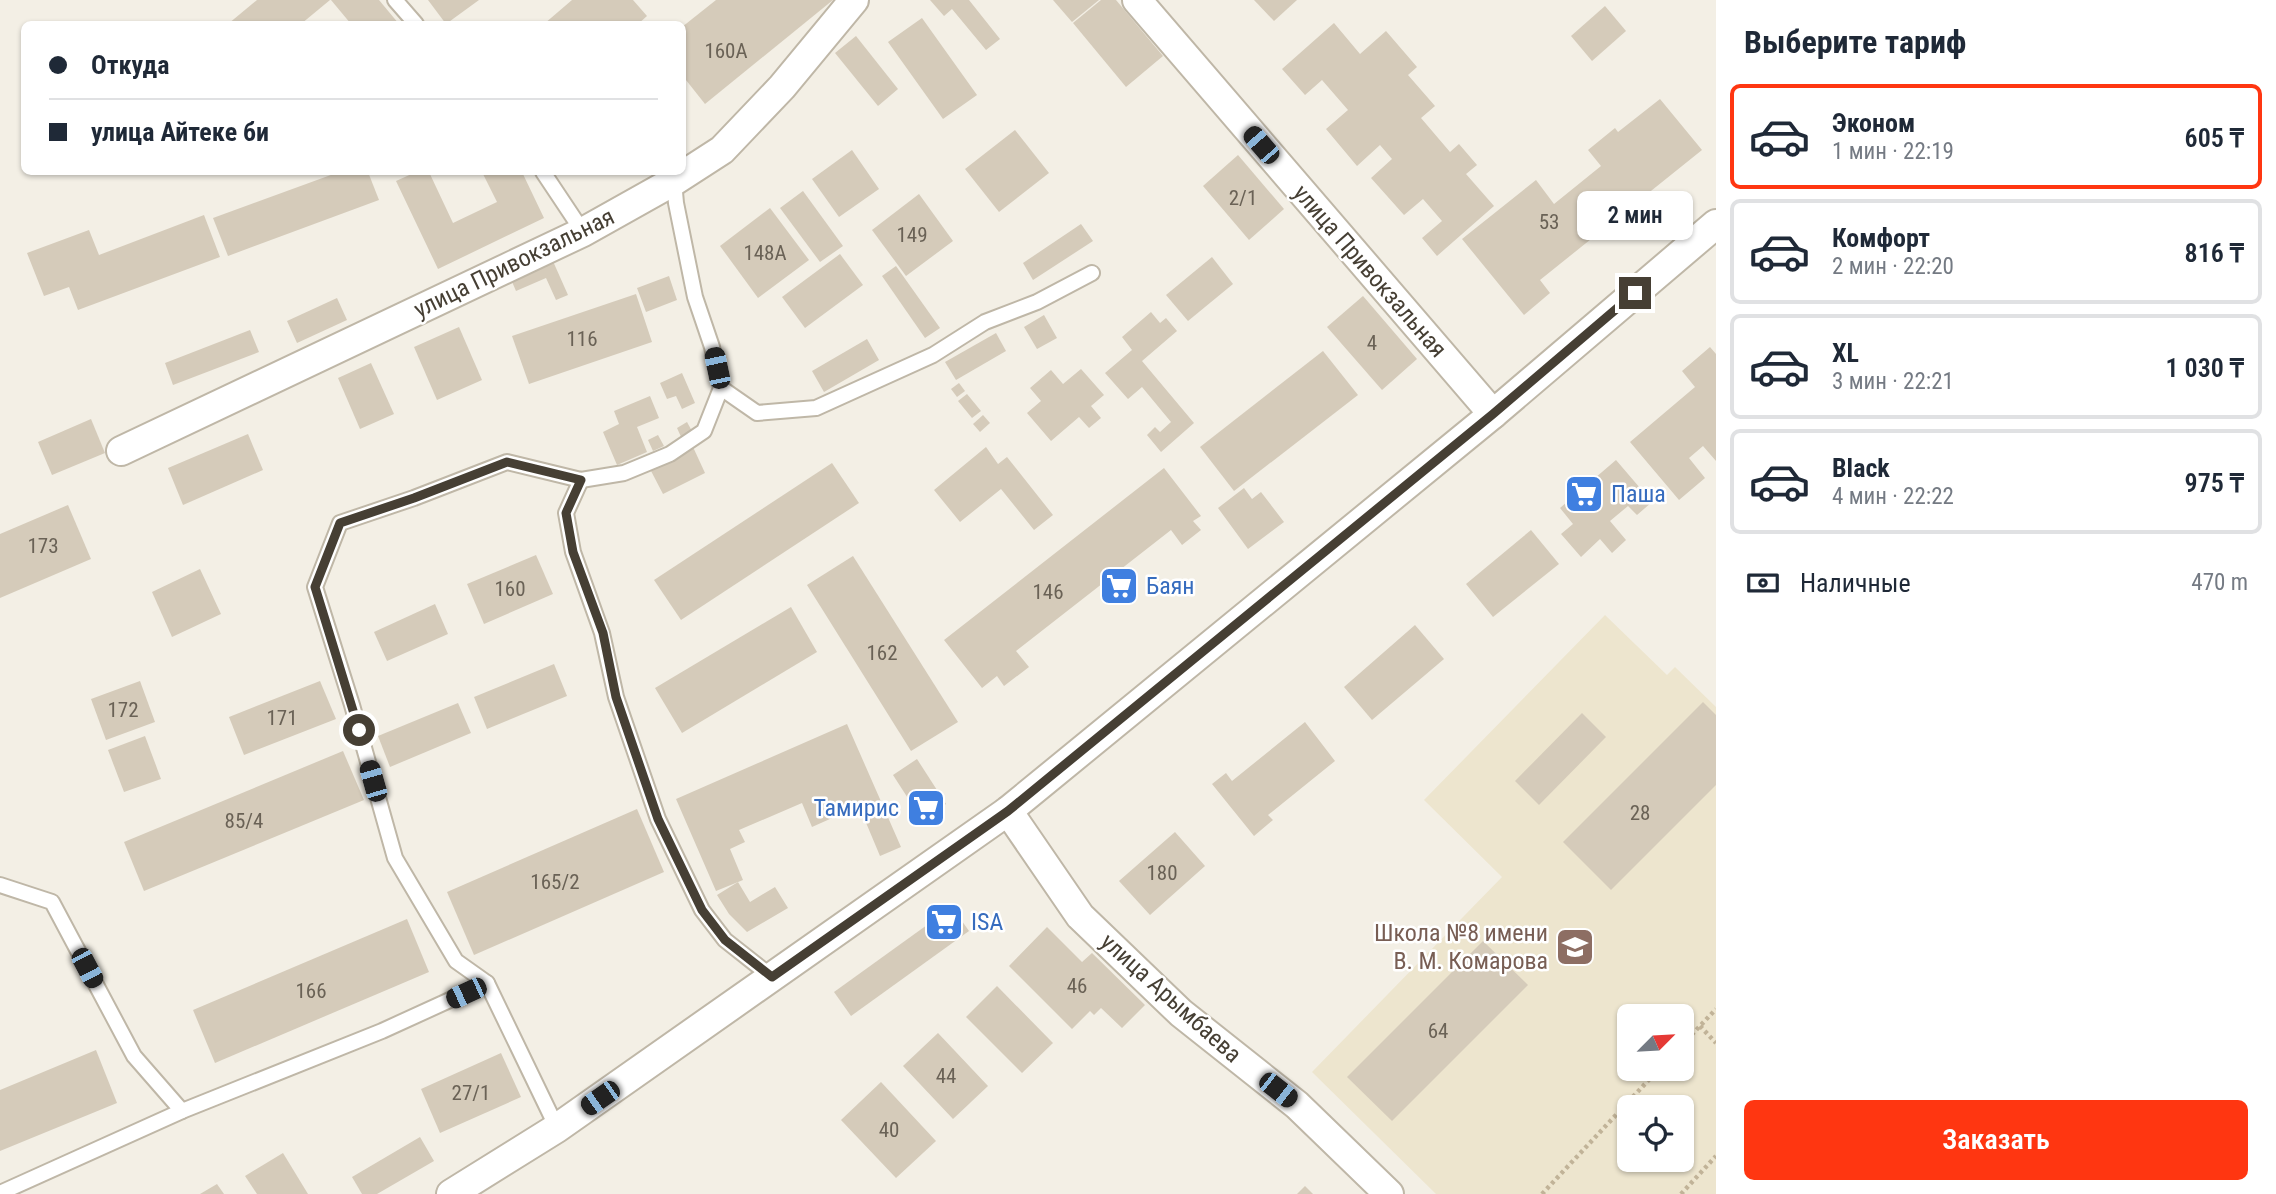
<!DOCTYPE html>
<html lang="ru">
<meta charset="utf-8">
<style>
body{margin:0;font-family:"Roboto Condensed",sans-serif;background:#f2f2f3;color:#1f2937;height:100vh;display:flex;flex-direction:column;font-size:26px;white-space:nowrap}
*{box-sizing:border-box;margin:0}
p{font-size:23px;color:#747a83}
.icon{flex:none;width:38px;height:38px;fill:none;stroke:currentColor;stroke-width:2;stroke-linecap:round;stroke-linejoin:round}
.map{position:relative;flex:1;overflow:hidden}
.sheet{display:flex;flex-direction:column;background:#fff;width:560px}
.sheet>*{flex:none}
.banner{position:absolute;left:21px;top:21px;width:665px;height:154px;border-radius:10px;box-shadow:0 2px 5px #0004;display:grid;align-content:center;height:154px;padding:0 28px;background:#fff}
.needle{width:46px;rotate:66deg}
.buttons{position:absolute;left:1617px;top:1004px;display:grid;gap:14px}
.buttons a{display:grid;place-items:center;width:77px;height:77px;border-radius:10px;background:#fff;box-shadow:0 2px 5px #0004;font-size:35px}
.end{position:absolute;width:32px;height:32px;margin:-16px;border:9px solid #463f34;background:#fff;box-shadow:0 0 0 4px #fff}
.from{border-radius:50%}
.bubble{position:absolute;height:49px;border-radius:10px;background:#fff;box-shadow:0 2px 5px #0004;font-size:23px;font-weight:600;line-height:49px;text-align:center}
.car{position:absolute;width:21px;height:42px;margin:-21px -10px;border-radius:9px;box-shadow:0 0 5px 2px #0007;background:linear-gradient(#222 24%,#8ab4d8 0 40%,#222 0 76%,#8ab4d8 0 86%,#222 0)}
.banner b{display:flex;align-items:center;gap:24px;height:66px;font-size:26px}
.banner b+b{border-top:2px solid #e0e1e3}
.banner i{width:18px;height:18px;background:#1f2937}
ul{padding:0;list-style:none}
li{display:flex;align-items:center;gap:21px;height:105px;margin:0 14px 10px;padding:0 14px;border:4px solid #e0e1e3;border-radius:10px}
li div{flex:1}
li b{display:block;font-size:26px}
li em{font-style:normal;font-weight:600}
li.selected{border-color:#ff3611}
li>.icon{width:63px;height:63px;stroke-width:1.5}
h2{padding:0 28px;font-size:32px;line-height:84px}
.pay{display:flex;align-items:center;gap:18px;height:77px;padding:0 28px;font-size:26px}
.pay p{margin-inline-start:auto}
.action{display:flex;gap:14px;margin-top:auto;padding:14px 28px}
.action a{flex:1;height:80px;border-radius:10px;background:#ff3611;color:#fff;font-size:28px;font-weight:600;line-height:80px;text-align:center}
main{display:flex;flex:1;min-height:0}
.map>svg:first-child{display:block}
.education{fill:#ede5ce;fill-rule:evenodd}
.building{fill:#d5cbba}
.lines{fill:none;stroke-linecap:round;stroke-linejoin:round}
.service-casing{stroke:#bfb7a7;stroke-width:18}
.minor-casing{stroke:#bfb7a7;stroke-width:32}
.path{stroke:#c1b398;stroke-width:4.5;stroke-dasharray:3.5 3.5;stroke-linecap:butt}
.service{stroke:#fff;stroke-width:14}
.minor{stroke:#fff;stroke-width:28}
.route{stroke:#463f34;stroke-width:9}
.labels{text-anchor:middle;stroke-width:5;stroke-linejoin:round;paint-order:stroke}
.number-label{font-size:21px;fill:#6a6256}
.street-label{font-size:24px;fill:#463f34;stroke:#fff}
.shop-label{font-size:24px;fill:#366cbe;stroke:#fff;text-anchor:start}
.education-label{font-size:24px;fill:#785e54;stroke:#fff;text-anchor:end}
</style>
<main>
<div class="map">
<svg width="1716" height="1194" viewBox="0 0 1716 1194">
<rect width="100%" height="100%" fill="#f3efe5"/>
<path class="education" d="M1605 615 1667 675 1675 667 1716 707V1194H1436L1312 1072 1502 877 1424 800ZM1629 1017H1682V1069H1629ZM1629 1108H1682V1160H1629Z"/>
<g class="building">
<polygon points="257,0 330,0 301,24 228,24"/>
<polygon points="331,0 379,0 399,24 351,24"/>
<polygon points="428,0 479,0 446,24"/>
<polygon points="572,0 633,0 647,16 638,24 544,24"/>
<polygon points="716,0 833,0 705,104 682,75 682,27"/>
<polygon points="930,0 969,0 1000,39 986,50 952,9 944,16"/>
<polygon points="1053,0 1099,0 1072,22"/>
<polygon points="1101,0 1116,0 1163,56 1126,87 1073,23"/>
<polygon points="1254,0 1297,0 1274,21"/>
<polygon points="1605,6 1626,31 1592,61 1571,36"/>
<polygon points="922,18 977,95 943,119 888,42"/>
<polygon points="1334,23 1360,54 1386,31 1417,67 1408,75 1435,106 1421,118 1450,152 1459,144 1477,165 1466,174 1494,206 1437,256 1422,238 1442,221 1423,199 1404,215 1371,178 1392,159 1380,145 1357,166 1326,129 1348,110 1322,80 1305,95 1282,69"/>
<polygon points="856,36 898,89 878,106 835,53"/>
<polygon points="1660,99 1702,150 1540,280 1550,293 1524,315 1462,239 1536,180 1554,204 1601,166 1588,150 1615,128 1618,132"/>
<polygon points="1015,130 1049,173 999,212 965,169"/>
<polygon points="852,150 879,189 839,217 812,179"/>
<polygon points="1238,155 1284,209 1249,240 1203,186"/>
<polygon points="339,172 368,172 379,200 228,256 213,218"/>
<polygon points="416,172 429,172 453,223 497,202 482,172 522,172 544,218 438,269 396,181"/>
<polygon points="803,191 843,246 820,262 780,208"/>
<polygon points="919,194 953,241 906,276 872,230"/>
<polygon points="770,208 809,260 758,298 720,246"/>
<polygon points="204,215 220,257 78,310 69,287 44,296 27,253 89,230 99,255"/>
<polygon points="1081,224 1093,241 1033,280 1023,263"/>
<polygon points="840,254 863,285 805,328 782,297"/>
<polygon points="1212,257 1233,284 1188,321 1166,295"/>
<polygon points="552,259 568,295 556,300 546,278 516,291 510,277"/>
<polygon points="896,266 940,328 925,338 882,276"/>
<polygon points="669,276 677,300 646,312 637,288"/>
<polygon points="636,294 652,342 529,384 512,336"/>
<polygon points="1363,296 1417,359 1382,390 1327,327"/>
<polygon points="337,298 347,320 297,343 287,321"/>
<polygon points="1151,312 1160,323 1166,318 1177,331 1142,361 1194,423 1161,452 1147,435 1155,427 1160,432 1171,422 1142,387 1128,399 1105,373 1132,350 1122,337"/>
<polygon points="1044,315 1057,338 1037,349 1024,327"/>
<polygon points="459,327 482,380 437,400 414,347"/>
<polygon points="250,330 259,352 173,385 165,363"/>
<polygon points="996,333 1006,351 956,380 945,362"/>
<polygon points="867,339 879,360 824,392 812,371"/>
<polygon points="1710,347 1716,354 1716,461 1703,446 1689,458 1705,478 1679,500 1630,442 1695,387 1682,371"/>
<polygon points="1323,351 1358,395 1234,491 1200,447"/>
<polygon points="371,363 394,414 360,429 338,378"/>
<polygon points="1081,369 1104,395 1091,406 1101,418 1089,428 1079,417 1051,441 1027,413 1041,401 1030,388 1051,370 1063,384"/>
<polygon points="682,373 695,403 682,409 676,396 667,399 660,383"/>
<polygon points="959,383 965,391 957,397 951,389"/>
<polygon points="967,394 981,411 972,418 958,401"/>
<polygon points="650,396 659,418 637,427 647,452 617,465 603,432 619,424 614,411"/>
<polygon points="983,415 990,423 980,432 973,424"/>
<polygon points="91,419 105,453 52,475 38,442"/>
<polygon points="687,422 693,433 682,439 677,428"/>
<polygon points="248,434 263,470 183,505 168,468"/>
<polygon points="658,435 664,446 653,451 648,440"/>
<polygon points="693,447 705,473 663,494 650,469"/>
<polygon points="986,447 998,464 1007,457 1053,515 1034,530 1001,489 960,522 934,490"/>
<polygon points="1616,460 1652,502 1637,515 1628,506 1610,521 1626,540 1612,553 1600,539 1581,557 1561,534 1573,524 1560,508"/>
<polygon points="832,463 859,503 681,620 654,580"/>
<polygon points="1164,468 1201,516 1193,521 1201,530 1182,545 1171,530 1016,651 1029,667 1004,686 997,676 982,688 944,640"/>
<polygon points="1244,488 1252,499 1261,492 1284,522 1248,549 1218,508"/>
<polygon points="68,505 91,559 0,598 0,534"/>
<polygon points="1531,530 1559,564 1493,617 1466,584"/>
<polygon points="536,555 553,594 484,624 467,584"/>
<polygon points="853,556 958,722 911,751 807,585"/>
<polygon points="200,569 221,614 172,637 152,592"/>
<polygon points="435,604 448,634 387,661 374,632"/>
<polygon points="791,607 817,652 682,733 655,688"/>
<polygon points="1415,625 1444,659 1372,720 1344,687"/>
<polygon points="554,664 567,696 487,729 474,697"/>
<polygon points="140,681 155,722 106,740 91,699"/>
<polygon points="320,681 336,719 244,755 229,717"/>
<polygon points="1703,702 1716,715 1716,785 1611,890 1563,842"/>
<polygon points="458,703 471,733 390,767 378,736"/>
<polygon points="1582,713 1606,737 1539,805 1515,781"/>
<polygon points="1305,722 1335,761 1268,815 1273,820 1254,836 1212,784 1226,773 1232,781"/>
<polygon points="847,724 901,847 880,856 859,806 812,827 802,803 739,830 745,842 730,849 743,880 716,891 676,799"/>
<polygon points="145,736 161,779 124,792 108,750"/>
<polygon points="343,751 364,800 144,891 124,842"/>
<polygon points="917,759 946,804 922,820 893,775"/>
<polygon points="637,809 664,872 474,955 447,892"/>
<polygon points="1175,832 1205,866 1150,915 1119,881"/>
<polygon points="738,882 750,902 775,887 788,908 747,932 729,914 717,895"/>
<polygon points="952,907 969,931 851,1016 834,992"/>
<polygon points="407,919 429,972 215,1063 193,1010"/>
<polygon points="1047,927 1082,962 1092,953 1145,1005 1122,1028 1101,1008 1094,1015 1090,1011 1072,1029 1009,966"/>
<polygon points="1483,941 1528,985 1392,1121 1347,1077"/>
<polygon points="997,986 1053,1043 1022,1073 966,1017"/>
<polygon points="938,1033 988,1086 953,1119 903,1066"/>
<polygon points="96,1050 117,1103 0,1151 0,1090"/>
<polygon points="501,1053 521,1097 440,1133 421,1089"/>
<polygon points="881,1082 936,1141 896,1178 841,1120"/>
<polygon points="420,1137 434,1161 377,1194 362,1194 352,1177"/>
<polygon points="283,1153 308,1194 257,1194 245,1176"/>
<polygon points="217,1184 224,1194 200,1194"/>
<polygon points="1305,1186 1313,1194 1297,1194"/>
</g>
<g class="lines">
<defs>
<g id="service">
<polyline points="395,0 416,24"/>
<polyline points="543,172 583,232"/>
<polyline points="721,388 757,413 816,408 933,355 985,322 1037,302 1092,273"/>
<polyline points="581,480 566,513 573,552 602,633 616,697 658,819 702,910 725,940 772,977"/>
<polyline points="0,885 52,902 134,1056 182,1111"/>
<polyline points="487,983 456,961 395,858 352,705 315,587 340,523 414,498 507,462 581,480 624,473 670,454 704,431 721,388 712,347 695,297 676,203 674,181"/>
<polyline points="0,1193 182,1111 382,1031 487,983 557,1128"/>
</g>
<g id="minor">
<polyline points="1137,0 1493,414"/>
<polyline points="121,451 583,232 674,181 722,150 782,87 854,0"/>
<polyline points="1008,811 1080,916 1181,1013 1297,1105 1389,1194"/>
<polyline points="451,1194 557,1128 1008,811 1493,414 1716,224"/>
</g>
</defs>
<use href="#service" class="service-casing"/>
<use href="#minor" class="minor-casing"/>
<g class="path">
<polyline points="1700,1026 1716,1043"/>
<polyline points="1682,1045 1716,1009"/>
<polyline points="1542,1194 1659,1069"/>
<polyline points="1681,1194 1716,1156"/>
</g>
<use href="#service" class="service"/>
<use href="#minor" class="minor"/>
</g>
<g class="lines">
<polyline class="route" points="359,730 315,587 340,523 414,498 507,462 581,480 566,513 573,552 603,633 616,697 658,819 702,910 725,940 772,977 1008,811 1493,414 1635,293"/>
</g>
<defs>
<symbol id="supermarket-square" viewBox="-11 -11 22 22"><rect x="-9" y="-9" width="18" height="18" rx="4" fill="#3f7fe0" stroke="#fff"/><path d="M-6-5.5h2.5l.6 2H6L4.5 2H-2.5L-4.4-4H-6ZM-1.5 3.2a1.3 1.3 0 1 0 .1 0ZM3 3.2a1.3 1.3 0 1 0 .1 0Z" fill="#fff"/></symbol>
<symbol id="school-square" viewBox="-11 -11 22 22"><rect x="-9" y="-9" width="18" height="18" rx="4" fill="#8d6e63" stroke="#fff"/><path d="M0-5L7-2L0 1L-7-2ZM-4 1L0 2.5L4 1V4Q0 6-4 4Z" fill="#fff"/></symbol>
</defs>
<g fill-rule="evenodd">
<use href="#supermarket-square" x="1562" y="472" width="44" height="44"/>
<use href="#supermarket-square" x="1097" y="564" width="44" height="44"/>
<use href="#supermarket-square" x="904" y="786" width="44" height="44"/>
<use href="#supermarket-square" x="922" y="900" width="44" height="44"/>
<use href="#school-square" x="1553" y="925" width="44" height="44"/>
</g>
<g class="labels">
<g class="number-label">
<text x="726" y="58">160А</text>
<text x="1243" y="205">2/1</text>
<text x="1549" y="229">53</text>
<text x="912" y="242">149</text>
<text x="765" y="260">148А</text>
<text x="582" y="346">116</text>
<text x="1372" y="350">4</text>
<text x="43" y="553">173</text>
<text x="510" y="596">160</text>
<text x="1048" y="599">146</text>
<text x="882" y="660">162</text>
<text x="123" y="717">172</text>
<text x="282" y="725">171</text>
<text x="1640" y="820">28</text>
<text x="244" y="828">85/4</text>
<text x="1162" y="880">180</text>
<text x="555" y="889">165/2</text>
<text x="1077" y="993">46</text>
<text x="311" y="998">166</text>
<text x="1438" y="1038">64</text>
<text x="946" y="1083">44</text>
<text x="471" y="1100">27/1</text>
<text x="889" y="1137">40</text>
</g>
<g class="street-label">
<text transform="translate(514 263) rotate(-26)" y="8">улица Привокзальная</text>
<text transform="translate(1370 271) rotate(49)" y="8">улица Привокзальная</text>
<text transform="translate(1171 998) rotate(42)" y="8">улица Арымбаева</text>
</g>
<g class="shop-label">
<text x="1611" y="502">Паша</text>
<text x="1146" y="594">Баян</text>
<text x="899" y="816" text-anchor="end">Тамирис</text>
<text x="971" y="930">ISA</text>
</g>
<g class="education-label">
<text x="1548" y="941">Школа №8 имени<tspan x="1548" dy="28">В. М. Комарова</tspan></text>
</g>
</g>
</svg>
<div class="buttons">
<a><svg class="needle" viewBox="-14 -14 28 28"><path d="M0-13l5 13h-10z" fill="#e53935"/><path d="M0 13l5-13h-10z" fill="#747a83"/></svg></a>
<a><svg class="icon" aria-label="locate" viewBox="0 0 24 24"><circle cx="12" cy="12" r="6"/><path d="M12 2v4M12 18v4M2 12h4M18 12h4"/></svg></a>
</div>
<i class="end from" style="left:359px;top:730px"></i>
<i class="end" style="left:1635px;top:293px"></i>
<div class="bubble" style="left:1577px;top:191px;width:116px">2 мин</div>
<i class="car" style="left:1261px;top:145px;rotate:319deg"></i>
<i class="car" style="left:717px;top:368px;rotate:348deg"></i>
<i class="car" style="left:373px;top:781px;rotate:344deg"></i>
<i class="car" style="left:87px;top:968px;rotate:152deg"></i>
<i class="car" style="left:466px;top:993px;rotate:245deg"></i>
<i class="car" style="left:1278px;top:1090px;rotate:128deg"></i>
<i class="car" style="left:600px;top:1098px;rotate:235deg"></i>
<div class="banner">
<b><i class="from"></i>Откуда</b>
<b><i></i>улица Айтеке би</b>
</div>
</div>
<section class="sheet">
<h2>Выберите тариф</h2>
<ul>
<li class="selected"><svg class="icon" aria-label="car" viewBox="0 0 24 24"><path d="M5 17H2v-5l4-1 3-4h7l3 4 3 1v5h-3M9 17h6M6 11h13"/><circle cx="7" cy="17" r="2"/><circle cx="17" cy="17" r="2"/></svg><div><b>Эконом</b><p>1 мин · 22:19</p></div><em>605 ₸</em></li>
<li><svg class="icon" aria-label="car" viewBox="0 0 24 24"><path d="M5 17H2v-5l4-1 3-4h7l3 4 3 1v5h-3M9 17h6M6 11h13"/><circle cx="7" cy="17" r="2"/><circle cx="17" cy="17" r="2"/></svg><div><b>Комфорт</b><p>2 мин · 22:20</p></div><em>816 ₸</em></li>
<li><svg class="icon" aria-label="car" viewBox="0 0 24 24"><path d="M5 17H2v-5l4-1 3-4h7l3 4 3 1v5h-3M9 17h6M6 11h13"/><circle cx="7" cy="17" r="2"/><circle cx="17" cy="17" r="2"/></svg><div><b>XL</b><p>3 мин · 22:21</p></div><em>1 030 ₸</em></li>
<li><svg class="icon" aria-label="car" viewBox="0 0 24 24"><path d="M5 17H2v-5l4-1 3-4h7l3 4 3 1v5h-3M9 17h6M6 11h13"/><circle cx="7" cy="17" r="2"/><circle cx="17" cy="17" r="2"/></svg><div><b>Black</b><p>4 мин · 22:22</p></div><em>975 ₸</em></li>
</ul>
<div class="pay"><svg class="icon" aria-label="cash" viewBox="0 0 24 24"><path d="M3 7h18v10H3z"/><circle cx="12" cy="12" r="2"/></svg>Наличные<p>470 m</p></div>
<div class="action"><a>Заказать</a></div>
</section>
</main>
